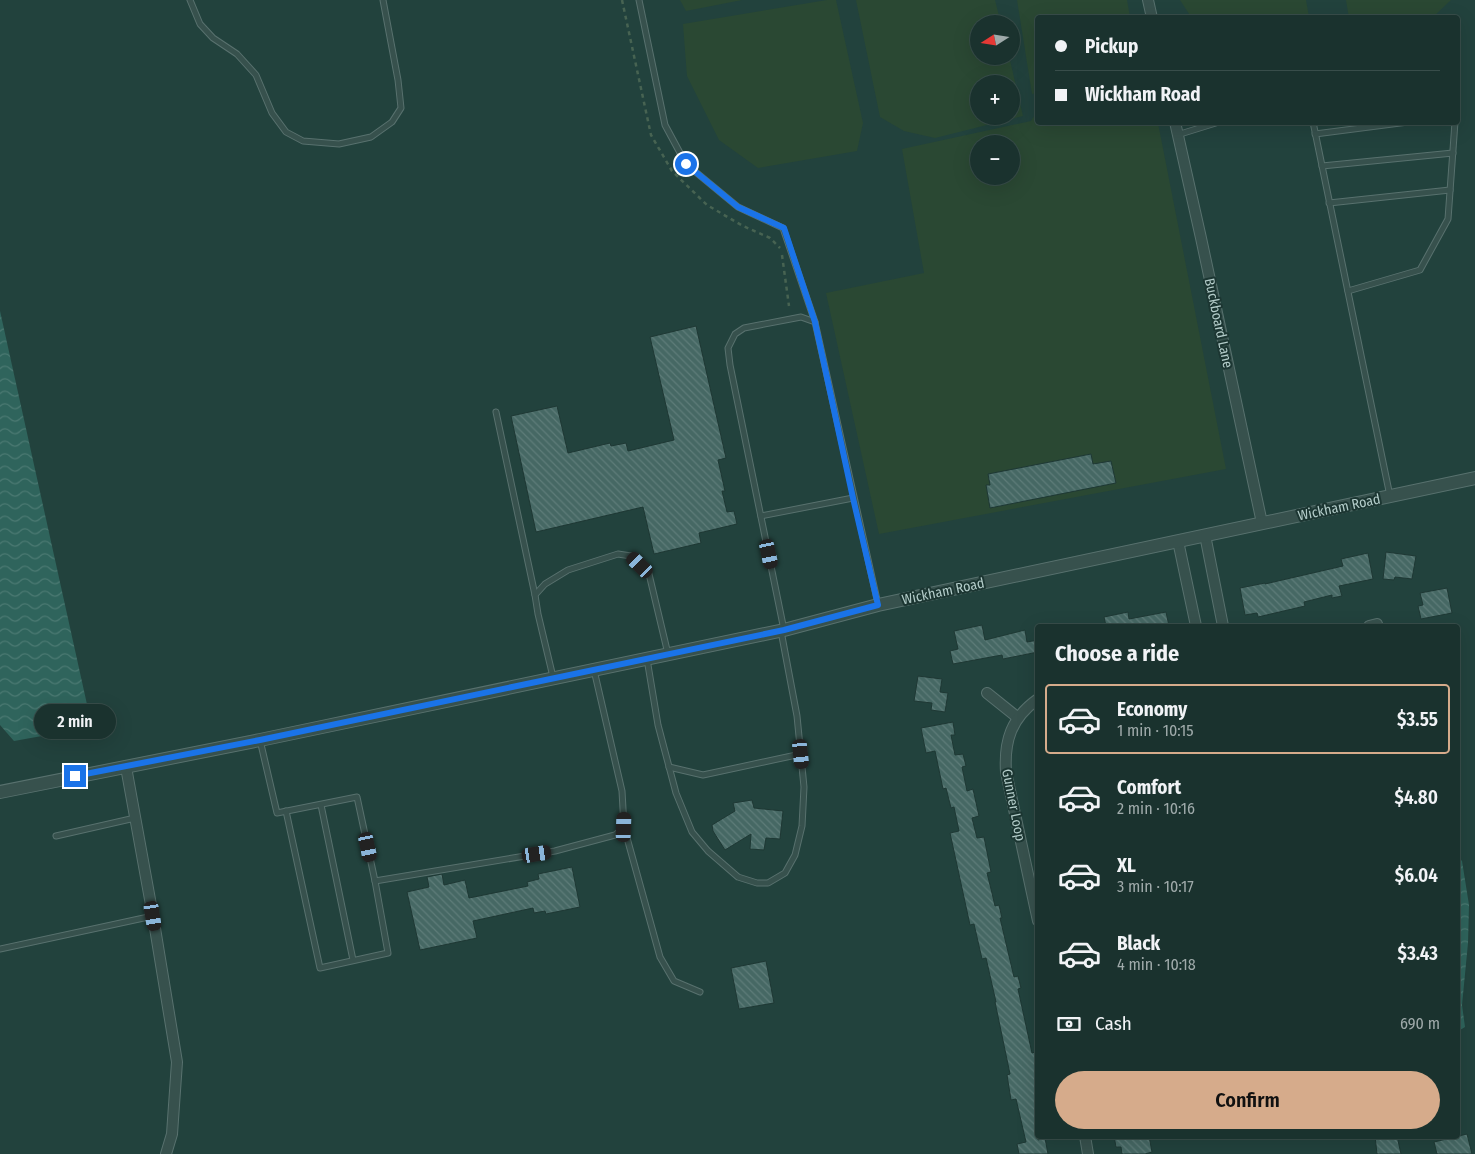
<!DOCTYPE html>
<meta charset="utf-8">
<style>
body{margin:0;font-family:"Fira Sans Condensed",sans-serif;background:#233a36;color:#f1f3f6;height:100vh;display:flex;flex-direction:column;font-size:19px;white-space:nowrap}
*{box-sizing:border-box;margin:0}
p{font-size:16px;color:#9faaaa}
.icon{flex:none;width:28px;height:28px;fill:none;stroke:currentColor;stroke-width:2;stroke-linecap:round;stroke-linejoin:round}
.map{position:relative;flex:1;overflow:hidden}
.details{position:absolute;left:1035px;top:624px;width:425px;height:515px;display:flex;flex-direction:column;background:#1a322e;border-radius:5px;box-shadow:0 5px 20px #0002,0 0 0 1px #384d4a}
.details>*{flex:none}
.top-card{position:absolute;left:1035px;top:15px;width:425px;height:110px;border-radius:5px;box-shadow:0 5px 20px #0002,0 0 0 1px #384d4a;display:grid;align-content:center;height:110px;padding:0 20px;background:#1a322e}
.needle{width:32px;rotate:258deg}
.controls{position:absolute;left:970px;top:15px;display:grid;gap:10px}
.controls a{display:grid;place-items:center;width:50px;height:50px;border-radius:50%;background:#1a322e;box-shadow:0 5px 20px #0002,0 0 0 1px #384d4a;font-size:25px}
.end{position:absolute;width:22px;height:22px;margin:-11px;border:6px solid #1a73e8;background:#fff;box-shadow:0 0 0 2px #fff}
.from{border-radius:50%}
.bubble{position:absolute;height:35px;border-radius:18px;background:#1a322e;box-shadow:0 5px 20px #0002,0 0 0 1px #384d4a;font-size:16px;font-weight:600;line-height:35px;text-align:center}
.car{position:absolute;width:15px;height:30px;margin:-15px -8px;border-radius:6px;box-shadow:0 0 4px 1px #0007;background:linear-gradient(#222 24%,#8ab4d8 0 40%,#222 0 76%,#8ab4d8 0 86%,#222 0)}
.top-card b{display:flex;align-items:center;gap:18px;height:48px;font-size:19px}
.top-card b+b{border-top:1px solid #384d4a}
.top-card i{width:12px;height:12px;background:#f1f3f6}
ul{padding:0;list-style:none}
li{display:flex;align-items:center;gap:15px;height:70px;margin:0 10px 8px;padding:0 10px;border:2px solid transparent;border-radius:5px}
li div{flex:1}
li b{display:block;font-size:19px}
li em{font-style:normal;font-weight:600}
li.on{border-color:#d6ab8b}
li>.icon{width:45px;height:45px;stroke-width:1.5}
h2{padding:0 20px;font-size:22px;line-height:60px}
.pay{display:flex;align-items:center;gap:12px;height:55px;padding:0 20px;font-size:19px}
.pay p{margin-inline-start:auto}
.button{display:flex;gap:10px;margin-top:auto;padding:10px 20px}
.button a{flex:1;height:58px;border-radius:30px;background:#d6ab8b;color:#111;font-size:20px;font-weight:600;line-height:58px;text-align:center}
.map>svg:first-child{display:block}
.grass{fill:#2a4833;fill-rule:evenodd}
.water{fill:url(#water-waves)}
.building{fill:url(#building-back-hatch);stroke:#1e3834}
.lines{fill:none;stroke-linecap:round;stroke-linejoin:round}
.service-casing{stroke:#58716e;stroke-width:7}
.minor-casing{stroke:#58716e;stroke-width:12}
.tertiary-casing{stroke:#58716e;stroke-width:14}
.path{stroke:#476352;stroke-width:2.5;stroke-dasharray:4 4;stroke-linecap:butt}
.service{stroke:#37514d;stroke-width:5}
.minor{stroke:#37514d;stroke-width:10}
.tertiary{stroke:#37514d;stroke-width:12}
.route{stroke:#1a73e8;stroke-width:6}
.labels{text-anchor:middle;stroke-width:4;stroke-linejoin:round;paint-order:stroke}
.street-label{font-size:14px;fill:#b3ccc9;stroke:#1c3632}
</style>
<div class="map">
<svg width="1475" height="1154" viewBox="0 0 1475 1154">
<defs>
<pattern id="water-waves" width="16" height="10" patternUnits="userSpaceOnUse" patternTransform="scale(1.25)"><rect width="16" height="10" fill="#2f645c"/><path d="M0 5q4-4 8 0t8 0" fill="none" stroke="#4b7972"/></pattern>
<pattern id="building-back-hatch" width="6" height="6" patternUnits="userSpaceOnUse" patternTransform="scale(1.25)"><rect width="6" height="6" fill="#466864"/><path d="M-1 5l2 2M0 0l6 6M5-1l2 2" fill="none" stroke="#5e7c79"/></pattern>
</defs>
<rect width="100%" height="100%" fill="#22423d"/>
<g class="grass">
<polygon points="680,0 742,0 686,11"/>
<polygon points="827,0 836,0 863,123 857,151 758,168 719,140 687,76 683,24"/>
<path d="M856 0H995L1001 24H979V56H1009L1023 116 935 138 904 131 880 117ZM979 84H1011V116H979Z"/>
<polygon points="1017,0 1127,0 1130,17 1038,18 1037,93 1032,94"/>
<polygon points="1180,0 1306,0 1309,17 1191,17"/>
<polygon points="1346,0 1451,0 1433,17 1349,18"/>
<path d="M1036 113H1037L1038 122 1158 123 1226 469 879 534 826 293 924 273 902 149 1031 121ZM979 144H1011V176H979Z"/>
</g>
<g class="water">
<polygon points="0,311 92,727 14,741 0,725"/>
<polygon points="1458,857 1462,861 1469,905 1468,943 1462,1005 1465,1027 1458,1031"/>
</g>
<g class="building">
<polygon points="696,326 726,458 718,460 725,491 722,491 727,512 734,511 737,524 699,533 701,543 654,554 643,507 536,532 511,416 557,406 568,453 610,443 611,446 626,443 628,451 674,440 650,337"/>
<polygon points="1091,454 1093,464 1111,461 1116,483 990,508 986,485 990,485 988,474"/>
<polygon points="1386,552 1416,556 1412,579 1395,577 1394,580 1383,579"/>
<polygon points="1368,553 1373,579 1339,586 1342,596 1332,598 1332,595 1304,602 1305,606 1258,617 1257,613 1245,615 1240,588 1265,583 1265,584 1343,566 1341,559"/>
<polygon points="1447,588 1452,613 1421,619 1418,606 1423,605 1420,593"/>
<polygon points="1128,612 1129,619 1166,612 1169,626 1106,626 1104,617"/>
<polygon points="982,625 985,640 1025,630 1027,642 1038,640 1038,652 1003,659 1002,655 953,664 950,651 958,649 954,631"/>
<polygon points="918,676 942,679 940,692 948,693 945,712 931,710 932,703 914,701"/>
<polygon points="953,722 955,735 951,735 955,755 963,754 966,766 962,767 967,791 973,789 979,816 972,818 977,838 984,837 991,872 987,873 992,893 995,906 999,905 1002,918 1000,918 1014,977 1018,976 1021,988 1018,989 1032,1053 1035,1052 1038,1064 1038,1140 1045,1138 1048,1154 1019,1154 1017,1144 1026,1142 1016,1099 1011,1100 1007,1075 1010,1074 995,1002 996,1002 986,958 982,959 974,924 970,925 950,833 959,831 954,807 951,808 946,788 943,789 935,751 926,753 921,728"/>
<polygon points="752,800 754,808 783,811 780,839 766,838 764,850 750,849 751,834 725,850 713,831 712,825 735,811 733,803"/>
<polygon points="572,867 580,907 546,914 545,911 534,913 533,908 473,921 477,938 420,950 407,892 429,887 427,877 442,874 444,885 465,880 469,898 528,886 527,882 539,879 538,874"/>
<polygon points="766,961 774,1003 739,1009 731,968"/>
<polygon points="1467,1134 1472,1154 1437,1154 1434,1142"/>
<polygon points="1114,1136 1149,1136 1152,1152 1145,1154 1122,1154 1121,1147 1116,1147"/>
<polygon points="1375,1136 1397,1136 1401,1154 1377,1154"/>
</g>
<g class="lines">
<defs>
<g id="service">
<polyline points="190,0 200,24 213,38 237,54 256,75 272,113 286,132 303,141 339,144 371,137 392,122 401,108 398,80 383,0"/>
<polyline points="639,0 665,125 686,164 738,207 783,228 815,322"/>
<polyline points="1313,122 1390,496"/>
<polyline points="1315,134 1408,122"/>
<polyline points="1177,135 1219,122"/>
<polyline points="1322,166 1453,153"/>
<polyline points="1329,203 1450,190"/>
<polyline points="1348,291 1420,270 1448,219 1455,122"/>
<polyline points="496,412 535,595"/>
<polyline points="761,516 853,498"/>
<polyline points="784,630 730,365 728,348 735,334 744,328 801,317 815,322 878,604"/>
<polyline points="647,659 658,725 676,793 692,832 708,851 738,877 757,883 768,883 785,873 795,855 802,826 804,787 797,716 781,631"/>
<polyline points="553,677 538,614 535,595 545,584 568,570 618,554 631,556 649,574 668,654"/>
<polyline points="260,740 277,813 357,797 375,881 555,851 615,835 624,827 622,791 594,670"/>
<polyline points="669,767 703,775 801,754"/>
<polyline points="321,805 353,960"/>
<polyline points="286,811 320,968 388,953 375,881"/>
<polyline points="624,827 660,957 674,981 700,992"/>
<polyline points="56,836 135,818"/>
<polyline points="0,949 153,916"/>
</g>
<g id="minor">
<polyline points="1148,0 1152,18"/>
<polyline points="1175,122 1201,238 1262,523"/>
<polyline points="1205,535 1223,626"/>
<polyline points="1178,541 1196,626"/>
<polyline points="1369,626 1377,624"/>
<polyline points="987,693 1017,717"/>
<path d="M1038 699C1011 718 1004 741 1006 772L1038 921"/>
<polyline points="126,767 153,916 177,1062 172,1134 166,1154"/>
<polyline points="1085,1136 1088,1154"/>
</g>
<polyline id="tertiary" points="0,792 260,740 784,630 878,605 1475,478"/>
</defs>
<use href="#service" class="service-casing"/>
<use href="#minor" class="minor-casing"/>
<use href="#tertiary" class="tertiary-casing"/>
<g class="path">
<polyline points="622,0 651,135 672,171 707,205 743,226 770,238 780,248"/>
<polyline points="782,255 789,306"/>
</g>
<use href="#service" class="service"/>
<use href="#minor" class="minor"/>
<use href="#tertiary" class="tertiary"/>
</g>
<g class="lines">
<polyline class="route" points="75,776 260,740 784,630 878,605 853,498 815,322 784,228 738,207 686,164"/>
</g>
<g class="labels">
<g class="street-label">
<text transform="translate(1219 323) rotate(78)" y="5">Buckboard Lane</text>
<text transform="translate(1339 507) rotate(-12)" y="5">Wickham Road</text>
<text transform="translate(943 591) rotate(-12)" y="5">Wickham Road</text>
<text transform="translate(1014 805) rotate(79)" y="5">Gunner Loop</text>
</g>
</g>
</svg>
<div class="controls">
<a><svg class="needle" viewBox="-14 -14 28 28"><path d="M0-13l5 13h-10z" fill="#e53935"/><path d="M0 13l5-13h-10z" fill="#9faaaa"/></svg></a>
<a>+</a>
<a>−</a>
</div>
<i class="end from" style="left:686px;top:164px"></i>
<i class="end" style="left:75px;top:776px"></i>
<div class="bubble" style="left:34px;top:704px;width:82px">2 min</div>
<i class="car" style="left:769px;top:554px;rotate:168deg"></i>
<i class="car" style="left:640px;top:565px;rotate:314deg"></i>
<i class="car" style="left:801px;top:754px;rotate:174deg"></i>
<i class="car" style="left:624px;top:827px;rotate:2deg"></i>
<i class="car" style="left:368px;top:847px;rotate:168deg"></i>
<i class="car" style="left:537px;top:854px;rotate:81deg"></i>
<i class="car" style="left:153px;top:916px;rotate:171deg"></i>
<div class="top-card">
<b><i class="from"></i>Pickup</b>
<b><i></i>Wickham Road</b>
</div>
<section class="details">
<h2>Choose a ride</h2>
<ul>
<li class="on"><svg class="icon" aria-label="car" viewBox="0 0 24 24"><path d="M5 17H2v-5l4-1 3-4h7l3 4 3 1v5h-3M9 17h6M6 11h13"/><circle cx="7" cy="17" r="2"/><circle cx="17" cy="17" r="2"/></svg><div><b>Economy</b><p>1 min · 10:15</p></div><em>$3.55</em></li>
<li><svg class="icon" aria-label="car" viewBox="0 0 24 24"><path d="M5 17H2v-5l4-1 3-4h7l3 4 3 1v5h-3M9 17h6M6 11h13"/><circle cx="7" cy="17" r="2"/><circle cx="17" cy="17" r="2"/></svg><div><b>Comfort</b><p>2 min · 10:16</p></div><em>$4.80</em></li>
<li><svg class="icon" aria-label="car" viewBox="0 0 24 24"><path d="M5 17H2v-5l4-1 3-4h7l3 4 3 1v5h-3M9 17h6M6 11h13"/><circle cx="7" cy="17" r="2"/><circle cx="17" cy="17" r="2"/></svg><div><b>XL</b><p>3 min · 10:17</p></div><em>$6.04</em></li>
<li><svg class="icon" aria-label="car" viewBox="0 0 24 24"><path d="M5 17H2v-5l4-1 3-4h7l3 4 3 1v5h-3M9 17h6M6 11h13"/><circle cx="7" cy="17" r="2"/><circle cx="17" cy="17" r="2"/></svg><div><b>Black</b><p>4 min · 10:18</p></div><em>$3.43</em></li>
</ul>
<div class="pay"><svg class="icon" aria-label="cash" viewBox="0 0 24 24"><path d="M3 7h18v10H3z"/><circle cx="12" cy="12" r="2"/></svg>Cash<p>690 m</p></div>
<div class="button"><a>Confirm</a></div>
</section>
</div>
